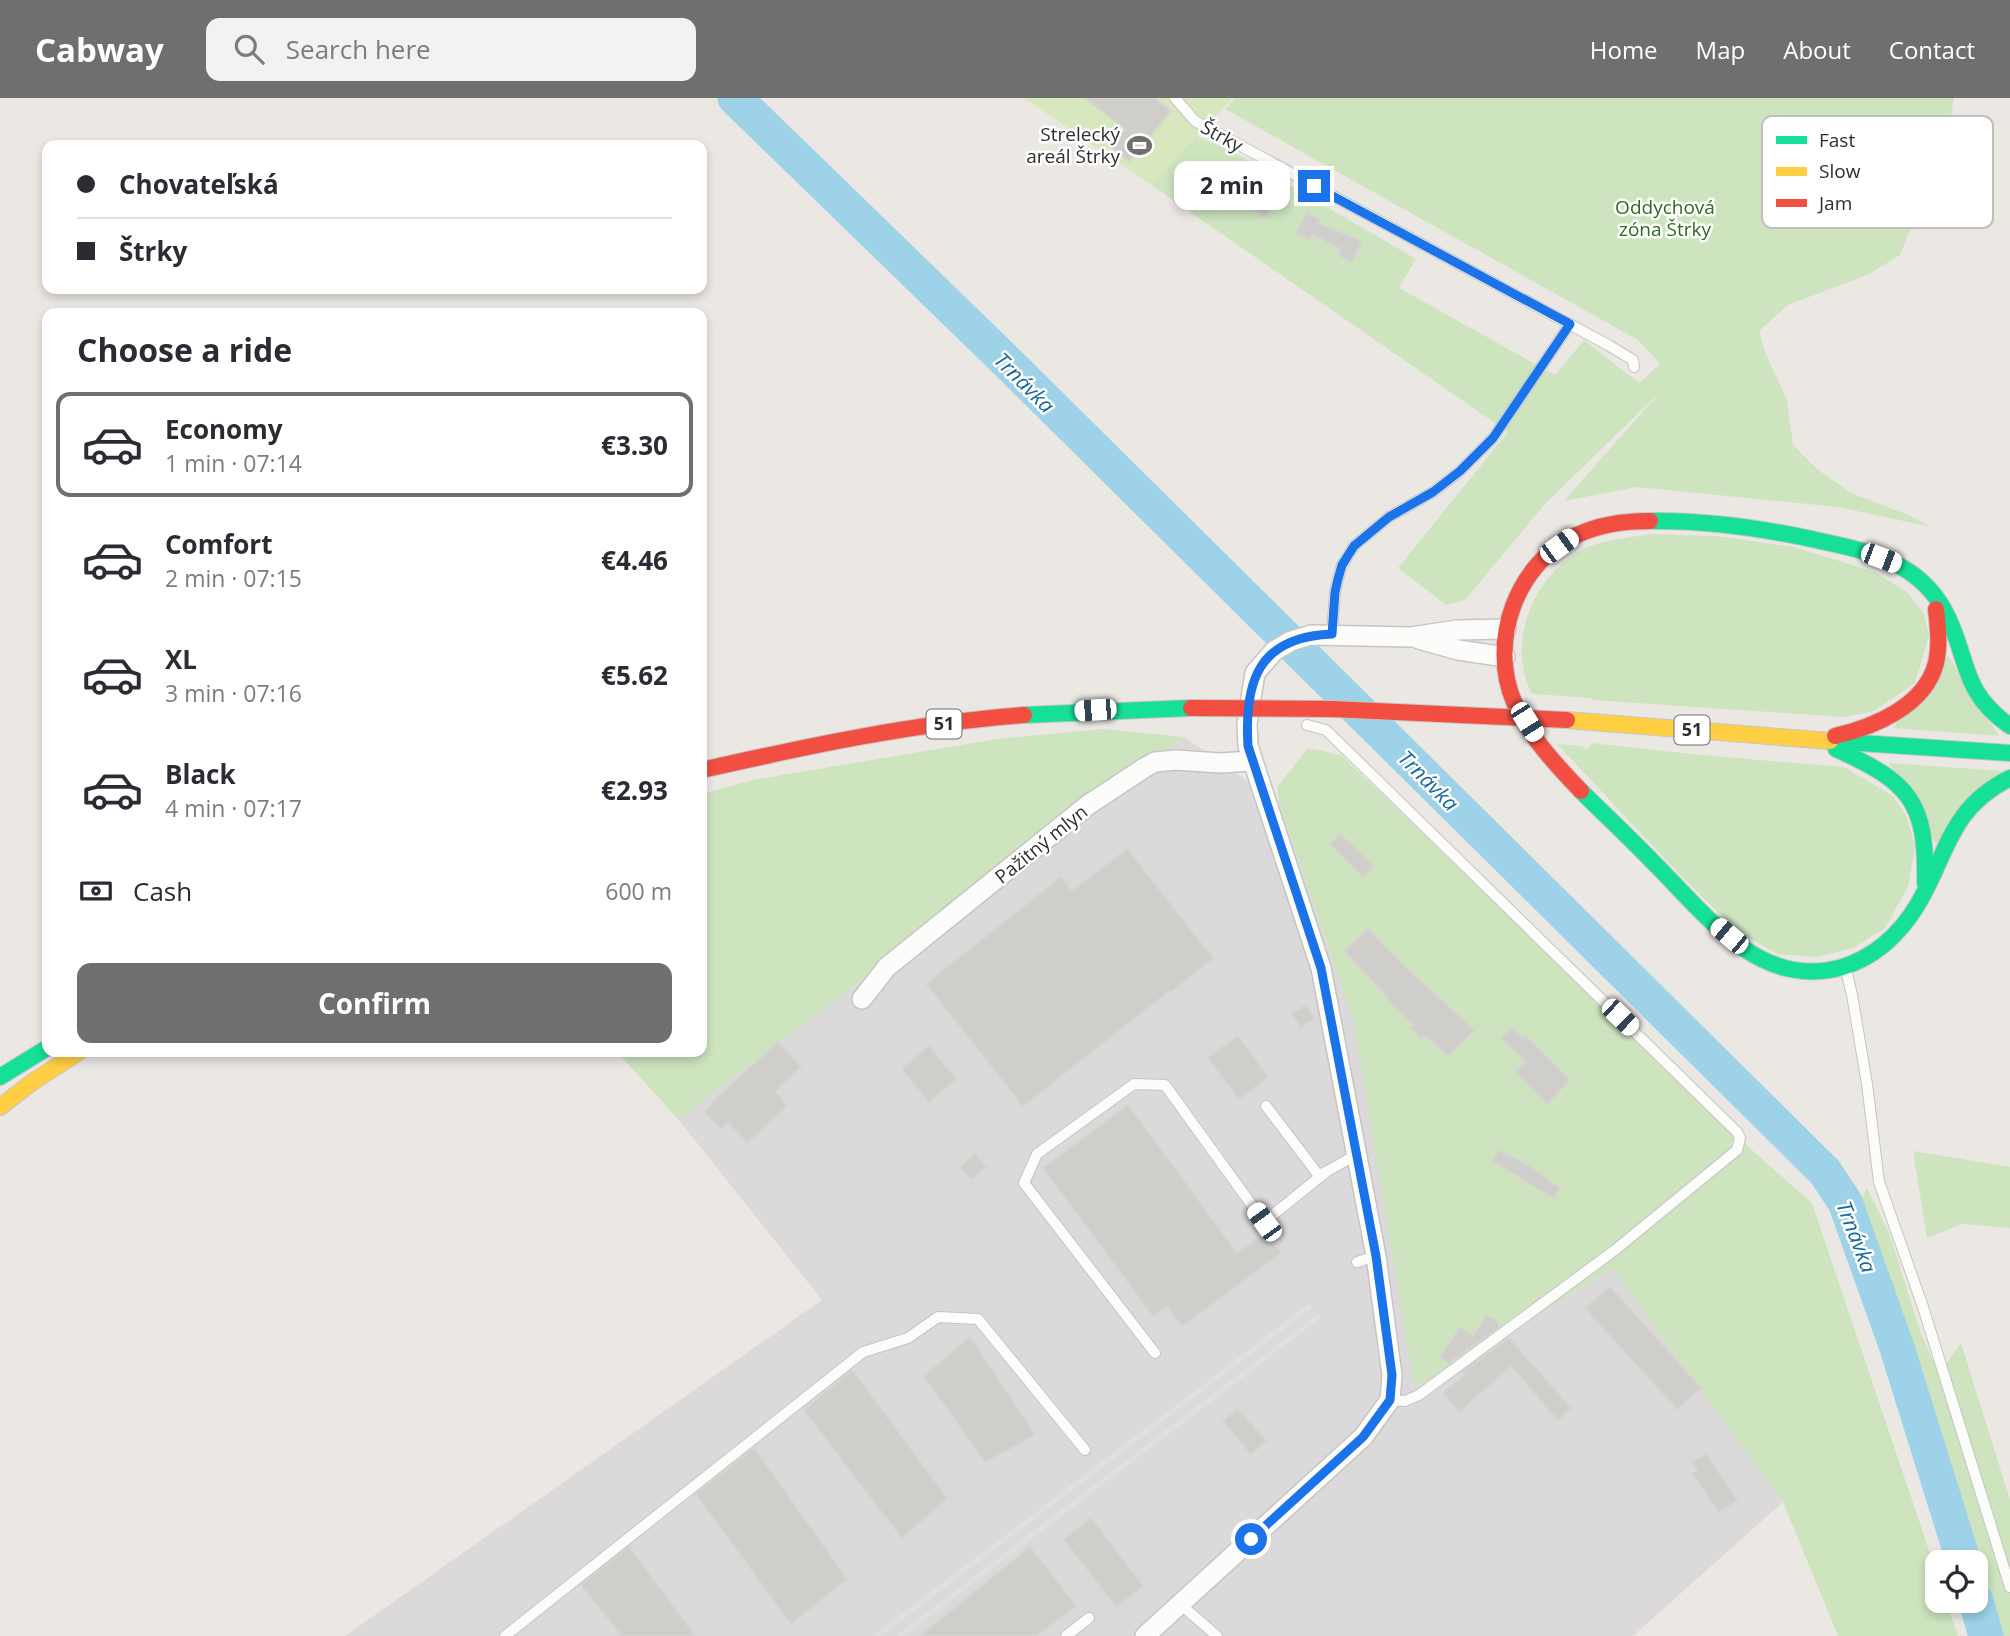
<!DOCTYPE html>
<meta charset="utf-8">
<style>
body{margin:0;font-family:"Open Sans",sans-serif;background:#f2f2f3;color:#2b2b33;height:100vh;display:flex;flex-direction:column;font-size:26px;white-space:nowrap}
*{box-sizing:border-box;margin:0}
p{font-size:23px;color:#7c7c81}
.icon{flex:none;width:38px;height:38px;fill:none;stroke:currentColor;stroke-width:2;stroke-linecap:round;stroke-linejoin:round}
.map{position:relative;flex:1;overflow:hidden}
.sheet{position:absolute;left:42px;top:210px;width:665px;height:749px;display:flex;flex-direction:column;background:#fff;border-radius:14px;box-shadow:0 4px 10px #0003}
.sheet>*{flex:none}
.top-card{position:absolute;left:42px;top:42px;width:665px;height:154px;border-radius:14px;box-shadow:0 4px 10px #0003;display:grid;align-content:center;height:154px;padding:0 35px;background:#fff}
.tools{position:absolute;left:1925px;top:1452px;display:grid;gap:14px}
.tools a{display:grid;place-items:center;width:63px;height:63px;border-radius:14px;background:#fff;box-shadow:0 4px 10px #0003;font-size:35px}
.end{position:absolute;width:32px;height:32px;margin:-16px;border:9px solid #1a73e8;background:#fff;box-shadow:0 0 0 4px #fff}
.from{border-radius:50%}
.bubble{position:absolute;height:49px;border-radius:14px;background:#fff;box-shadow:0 4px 10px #0003;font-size:23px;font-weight:700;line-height:49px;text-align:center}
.car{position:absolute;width:21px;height:42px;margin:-21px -10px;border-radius:9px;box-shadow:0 0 5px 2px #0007;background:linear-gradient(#fff 24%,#345 0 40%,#fff 0 76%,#345 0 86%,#fff 0)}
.top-card b{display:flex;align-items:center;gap:24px;height:66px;font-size:26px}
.top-card b+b{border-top:2px solid #e1e1e2}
.top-card i{width:18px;height:18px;background:#2b2b33}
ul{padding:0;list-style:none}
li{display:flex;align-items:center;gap:21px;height:105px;margin:0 14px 10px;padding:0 21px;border:4px solid transparent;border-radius:14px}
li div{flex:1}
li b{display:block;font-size:26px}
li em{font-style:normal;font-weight:700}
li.on{border-color:#706f6e}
li>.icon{width:63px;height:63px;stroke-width:1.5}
h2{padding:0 35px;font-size:32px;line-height:84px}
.pay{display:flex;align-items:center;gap:18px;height:77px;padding:0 35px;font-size:26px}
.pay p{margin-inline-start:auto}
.primary-button{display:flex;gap:14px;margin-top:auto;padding:14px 35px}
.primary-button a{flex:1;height:80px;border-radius:14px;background:#706f6e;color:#fff;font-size:28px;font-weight:700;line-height:80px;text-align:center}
header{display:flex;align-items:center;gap:42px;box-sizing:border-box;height:98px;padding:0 35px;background:#706f6e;color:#fff}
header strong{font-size:33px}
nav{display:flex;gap:38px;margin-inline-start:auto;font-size:24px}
.search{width:490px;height:63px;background:#f2f2f3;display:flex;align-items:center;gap:18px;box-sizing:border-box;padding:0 24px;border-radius:14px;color:#7c7c81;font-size:26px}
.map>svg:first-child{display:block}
.industrial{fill:#dcd9db}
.green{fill:#cde4bf}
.pitch{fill:#d7e8be}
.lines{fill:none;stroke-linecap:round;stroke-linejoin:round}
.river{stroke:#9dd2e8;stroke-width:35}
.building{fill:#d0cecb;stroke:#d6d4d0;stroke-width:2}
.lane-casing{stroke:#c6c4c4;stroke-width:12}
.street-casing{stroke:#c6c4c4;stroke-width:22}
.fast-casing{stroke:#c6c5c4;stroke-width:18}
.slow-casing{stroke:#c6c5c4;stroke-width:18}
.jam-casing{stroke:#c6c5c4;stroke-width:18}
.lane{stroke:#fcfcfb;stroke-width:10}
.street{stroke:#fcfcfb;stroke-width:19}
.fast{stroke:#16e098;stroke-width:16}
.slow{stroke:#ffcf43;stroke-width:16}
.jam{stroke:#f24e42;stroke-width:16}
.rail{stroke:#dfdfe1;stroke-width:5}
.jam-bridge-casing{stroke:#c6c5c4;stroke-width:18;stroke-linecap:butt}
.jam-bridge{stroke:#f24e42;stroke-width:16}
.route{stroke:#1a73e8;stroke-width:9}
.labels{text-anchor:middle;stroke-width:5;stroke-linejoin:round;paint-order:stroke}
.shield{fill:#fff;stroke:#6d6d6d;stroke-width:2}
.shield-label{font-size:18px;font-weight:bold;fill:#2e2e2e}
.poi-label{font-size:19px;fill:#2e2e2e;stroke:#fff;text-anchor:end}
.street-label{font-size:19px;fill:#2e2e2e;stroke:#fff}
.park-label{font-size:19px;fill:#2c6a1f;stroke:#fff}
.water-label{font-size:21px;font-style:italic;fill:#14689b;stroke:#fff}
.key{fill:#fff;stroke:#c0c0c0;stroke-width:2}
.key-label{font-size:19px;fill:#2e2e2e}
</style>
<header>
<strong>Cabway</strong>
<div class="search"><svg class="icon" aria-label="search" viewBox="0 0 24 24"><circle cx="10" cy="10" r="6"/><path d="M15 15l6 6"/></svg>Search here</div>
<nav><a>Home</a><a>Map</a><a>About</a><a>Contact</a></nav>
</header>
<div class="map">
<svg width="2010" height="1538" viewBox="0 0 2010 1538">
<rect width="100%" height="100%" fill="#ebe8e4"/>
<polygon class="industrial" points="1184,639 1279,705 1354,924 1414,1288 1613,1171 1783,1404 1633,1538 345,1538 822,1202 678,1021"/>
<g class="green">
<polygon points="1235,0 1954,0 1947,40 1900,157 1869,176 1788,207 1759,233 1765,254 1787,302 1793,347 1817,371 1851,395 1906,416 1932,429 1838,409 1637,389 1564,403 1662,292 1545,406 1465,502 1446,507 1398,470 1508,334 1151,87 1172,27 1233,54 1416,161 1399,190 1555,277 1584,242 1639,285 1660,266 1638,242 1225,11"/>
<path d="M1652 436 1717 438 1794 449 1875 474 1908 495 1924 516 1929 538 1915 585 1874 613 1844 619 1592 602V600L1532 596C1507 548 1530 487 1573 457 1595 442 1627 440 1652 436Z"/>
<polygon points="1948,558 1999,638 1893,630"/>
<polygon points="1103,631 1184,639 678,1021 617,954 702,954 702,696 753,682 997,641"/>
<polygon points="1591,645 1701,657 1844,669 1893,698 1907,719 1915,749 1908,789 1885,830 1853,850 1817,859 1777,856 1737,833 1684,781 1557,646 1583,648 1583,650 1588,651"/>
<polygon points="1308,650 1341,657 1753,1053 1812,1105 1937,1476 1937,1503 1946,1503 1958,1538 1838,1538 1783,1404 1613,1171 1414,1289 1354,924 1279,705 1277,689"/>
<polygon points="1889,665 2003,673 1936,746"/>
<polygon points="1913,1053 2010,1069 2010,1130 1962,1126 1927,1140"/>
<polygon points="1867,1090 1890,1137 1920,1233 1939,1276 1961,1245 2010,1402 2010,1538 2002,1538 1928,1294 1859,1106"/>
</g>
<polygon class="pitch" points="1024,0 1233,0 1151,87"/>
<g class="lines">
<g class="river">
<polyline points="735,0 1005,262 1825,1074 1845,1104 1897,1250 1964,1465"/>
<polyline points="1976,1503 1986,1538"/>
</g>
</g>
<g class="building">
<polygon points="1085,0 1154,0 1171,13 1129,63 1111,48 1125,31"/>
<polygon points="1220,70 1233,76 1232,80 1262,95 1263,92 1277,99 1266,119 1253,112 1255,108 1226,91 1223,97 1210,90"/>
<polygon points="1307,115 1320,122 1318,125 1362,143 1352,164 1338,157 1341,151 1312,136 1310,142 1296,135"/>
<polygon points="1340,736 1374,768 1363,779 1330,746"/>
<polygon points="1127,751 1213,860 1170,895 1169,893 1023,1008 926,886 1061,779 1072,793"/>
<polygon points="1368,831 1402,866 1474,932 1448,958 1425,937 1422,940 1411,930 1414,927 1390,904 1391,903 1345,853"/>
<polygon points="1306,907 1314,920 1301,929 1292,916"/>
<polygon points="1512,929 1522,940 1526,938 1570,982 1547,1006 1515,973 1526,964 1501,940"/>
<polygon points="1238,938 1268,979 1239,1001 1208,960"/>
<polygon points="778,944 801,969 775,993 787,1008 747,1045 728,1024 721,1031 705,1014 712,1006 711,1005"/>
<polygon points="929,948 956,981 929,1004 902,971"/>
<polygon points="1128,1007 1237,1155 1266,1135 1281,1155 1182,1228 1167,1208 1153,1218 1043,1070"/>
<polygon points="1499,1052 1531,1069 1560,1090 1553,1100 1493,1063"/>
<polygon points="975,1056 986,1069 971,1081 960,1069"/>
<polygon points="1610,1189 1701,1290 1677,1311 1585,1210"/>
<polygon points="1487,1217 1500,1226 1499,1229 1449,1265 1440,1259 1460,1229 1473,1238"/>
<polygon points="970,1239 1035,1337 985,1364 924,1278"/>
<polygon points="1509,1240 1571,1310 1558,1322 1511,1268 1459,1314 1443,1295 1466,1276 1463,1274"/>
<polygon points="852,1272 947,1400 902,1440 804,1312"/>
<polygon points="1238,1311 1266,1343 1251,1356 1223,1323"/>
<polygon points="754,1350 847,1481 791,1526 696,1396"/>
<polygon points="1706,1356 1737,1402 1719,1414 1693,1376 1698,1372 1692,1365"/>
<polygon points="1091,1420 1143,1488 1116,1509 1064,1441"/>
<polygon points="629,1449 695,1538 622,1538 581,1487"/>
<polygon points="1030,1449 1076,1508 1037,1538 920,1538"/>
</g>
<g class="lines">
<defs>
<g id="lane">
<polyline points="1175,0 1195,23 1608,247 1633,262 1634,269"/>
<polyline points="1332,536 1335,494 1338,481 1342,467 1354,448 1389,419 1433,394 1460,373 1493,340 1570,226"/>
<polyline points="1307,627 1326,632 1737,1034 1740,1040 1737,1052 1615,1152 1419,1297 1405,1303 1390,1302"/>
<polyline points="1846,872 1852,897 1867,986 1879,1084 1923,1209 2010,1489"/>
<polyline points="1266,1008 1317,1075 1322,1076 1356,1057"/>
<polyline points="1357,1164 1376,1158"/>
<polyline points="1155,1255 1024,1085 1037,1056 1134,986 1165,987 1264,1124 1326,1074"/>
<polyline points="1180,1506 1217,1538"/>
<polyline points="505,1538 863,1254 908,1240 938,1219 978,1221 1085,1352"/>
<polyline points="1066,1538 1089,1520"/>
</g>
<g id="street">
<polyline points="1419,541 1458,552 1505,559"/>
<polyline points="862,901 887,869 1088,707 1144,670 1155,664 1176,662 1220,665 1251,663"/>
<polyline points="1145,1538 1363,1339 1390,1302 1392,1277 1376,1158 1321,870 1248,648 1247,625 1255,575 1274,553 1291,543 1311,537 1411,539 1457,532 1506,531"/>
</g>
<g id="fast">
<path d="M1650 423C1709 422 1768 431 1825 444 1848 449 1871 454 1892 464 1913 474 1931 489 1943 510 1970 557 1958 592 2010 628"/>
<polyline points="1024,617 1191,610"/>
<polyline points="1830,643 2010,655"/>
<path d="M1836 651C1909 684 1927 703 1925 785"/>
<path d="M1581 693C1605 717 1630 740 1653 764 1683 794 1711 828 1746 852 1811 895 1880 870 1918 806 1949 753 1949 711 2010 680"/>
<polyline points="0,979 47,950"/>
</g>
<g id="slow">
<polyline points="1567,622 1830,643"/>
<polyline points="0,1009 34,983 79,954"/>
</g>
<g id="jam">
<path d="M1835 638C1874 629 1925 608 1936 565 1940 547 1938 529 1936 511"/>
<path d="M702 672C808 648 915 625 1024 617"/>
<path d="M1581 693C1556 667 1529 638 1514 604 1488 543 1517 464 1577 437 1600 426 1626 423 1650 423"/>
</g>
</defs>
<use href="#lane" class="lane-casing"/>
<use href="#street" class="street-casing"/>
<use href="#fast" class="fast-casing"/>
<use href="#slow" class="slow-casing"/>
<use href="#jam" class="jam-casing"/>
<use href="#lane" class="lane"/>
<use href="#street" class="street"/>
<use href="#fast" class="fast"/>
<use href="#slow" class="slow"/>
<use href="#jam" class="jam"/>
<g class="rail">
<polyline points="877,1538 1309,1209"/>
<polyline points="900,1538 1318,1219"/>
</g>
<defs>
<polyline id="jam-bridge" points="1191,610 1332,611 1567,622"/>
</defs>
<use href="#jam-bridge" class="jam-bridge-casing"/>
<use href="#jam-bridge" class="jam-bridge"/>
</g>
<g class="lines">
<path class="route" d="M1251 1441 1363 1339 1390 1302 1392 1277 1376 1158 1321 870 1248 648C1244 582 1259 539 1332 536L1335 494 1338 481 1342 467 1354 448 1389 419 1433 394 1460 373 1493 340 1570 226 1314 88"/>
</g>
<defs>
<symbol id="stadium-bare" viewBox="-9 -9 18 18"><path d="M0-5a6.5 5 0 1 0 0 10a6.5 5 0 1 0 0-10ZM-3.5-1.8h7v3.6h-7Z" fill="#706f6e" stroke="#fff" stroke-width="2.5" paint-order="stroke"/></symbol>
</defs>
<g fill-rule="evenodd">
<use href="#stadium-bare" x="1122" y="30" width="35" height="35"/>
</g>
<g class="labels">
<g class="shield">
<rect x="926.5" y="611.5" width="35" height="29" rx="5"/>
<rect x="1674.5" y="617.5" width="35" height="29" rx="5"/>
</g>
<g class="shield-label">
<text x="944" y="632">51</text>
<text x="1692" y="638">51</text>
</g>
<g class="poi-label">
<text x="1120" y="43">Strelecký<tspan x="1120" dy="22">areál Štrky</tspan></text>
</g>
<g class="street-label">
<text transform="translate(1222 38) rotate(29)" y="7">Štrky</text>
<text transform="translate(1041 746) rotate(-39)" y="7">Pažitný mlyn</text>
</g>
<g class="park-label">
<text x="1665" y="116">Oddychová<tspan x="1665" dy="22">zóna Štrky</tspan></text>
</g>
<g class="water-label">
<text transform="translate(1024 285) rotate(45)" y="7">Trnávka</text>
<text transform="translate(1428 683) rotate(45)" y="7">Trnávka</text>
<text transform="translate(1856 1139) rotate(69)" y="7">Trnávka</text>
</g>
</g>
<rect x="1762" y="18" width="231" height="112" rx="10" class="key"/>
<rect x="1776" y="38" width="31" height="8" fill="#16e098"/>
<rect x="1776" y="69" width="31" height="9" fill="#ffcf43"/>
<rect x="1776" y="101" width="31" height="8" fill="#f24e42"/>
<g class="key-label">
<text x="1819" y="49">Fast</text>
<text x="1819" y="80">Slow</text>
<text x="1819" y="112">Jam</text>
</g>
</svg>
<div class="tools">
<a><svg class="icon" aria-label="locate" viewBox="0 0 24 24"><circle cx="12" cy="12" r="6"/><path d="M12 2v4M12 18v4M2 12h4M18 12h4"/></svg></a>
</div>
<i class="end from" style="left:1251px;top:1441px"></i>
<i class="end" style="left:1314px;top:88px"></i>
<div class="bubble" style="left:1174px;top:63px;width:116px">2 min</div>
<i class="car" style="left:1559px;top:448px;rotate:54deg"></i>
<i class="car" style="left:1881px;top:460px;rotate:111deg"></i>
<i class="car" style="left:1095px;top:612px;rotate:266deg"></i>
<i class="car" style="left:1527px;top:624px;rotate:148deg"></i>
<i class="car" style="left:1729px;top:838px;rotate:310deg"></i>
<i class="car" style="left:1620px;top:919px;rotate:134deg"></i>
<i class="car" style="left:1264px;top:1124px;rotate:324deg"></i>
<div class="top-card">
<b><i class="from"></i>Chovateľská</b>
<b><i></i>Štrky</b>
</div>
<section class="sheet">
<h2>Choose a ride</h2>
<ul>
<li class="on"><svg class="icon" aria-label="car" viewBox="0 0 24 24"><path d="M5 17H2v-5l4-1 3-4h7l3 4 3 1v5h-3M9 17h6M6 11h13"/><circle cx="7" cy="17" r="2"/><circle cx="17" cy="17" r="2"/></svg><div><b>Economy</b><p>1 min · 07:14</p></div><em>€3.30</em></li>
<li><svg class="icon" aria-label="car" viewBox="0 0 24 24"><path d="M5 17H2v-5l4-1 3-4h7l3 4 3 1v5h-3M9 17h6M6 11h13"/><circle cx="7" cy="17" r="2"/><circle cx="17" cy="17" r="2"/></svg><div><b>Comfort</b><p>2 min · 07:15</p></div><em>€4.46</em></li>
<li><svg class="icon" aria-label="car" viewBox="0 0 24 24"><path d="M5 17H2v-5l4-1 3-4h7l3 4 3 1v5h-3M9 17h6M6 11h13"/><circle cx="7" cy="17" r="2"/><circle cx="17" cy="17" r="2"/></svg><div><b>XL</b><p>3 min · 07:16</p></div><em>€5.62</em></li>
<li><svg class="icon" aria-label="car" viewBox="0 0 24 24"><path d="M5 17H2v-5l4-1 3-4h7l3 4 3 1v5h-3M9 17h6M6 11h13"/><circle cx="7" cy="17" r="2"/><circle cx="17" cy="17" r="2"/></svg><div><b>Black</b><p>4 min · 07:17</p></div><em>€2.93</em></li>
</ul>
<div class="pay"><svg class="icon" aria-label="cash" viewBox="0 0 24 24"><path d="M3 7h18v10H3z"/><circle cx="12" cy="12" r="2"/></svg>Cash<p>600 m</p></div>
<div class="primary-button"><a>Confirm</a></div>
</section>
</div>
